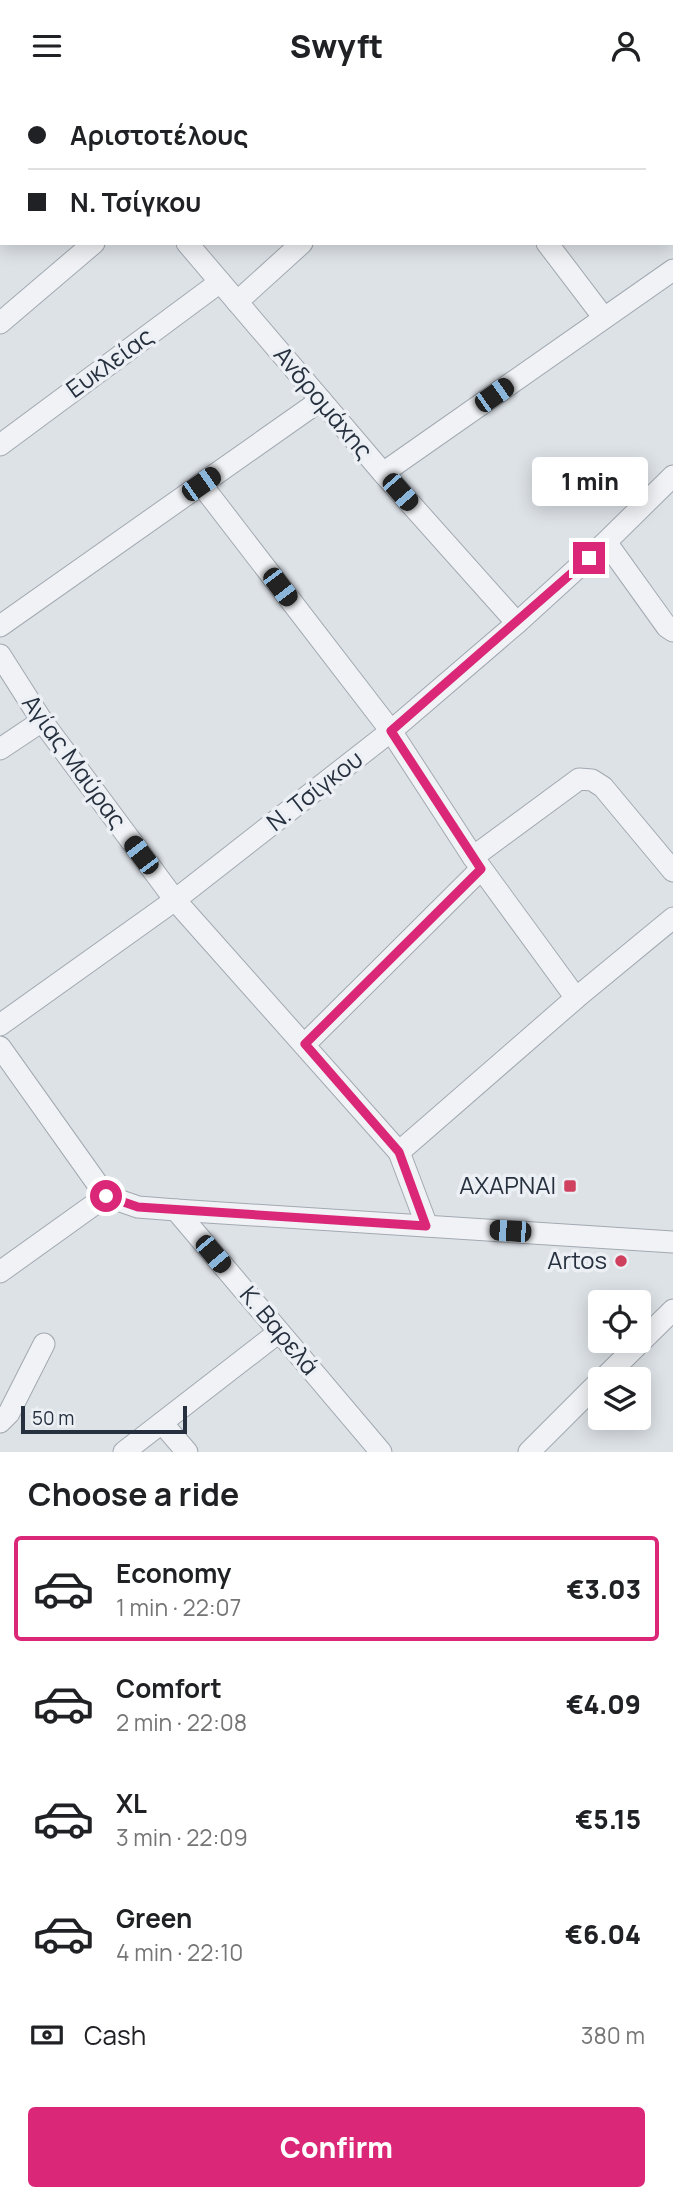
<!DOCTYPE html>
<meta charset="utf-8">
<style>
body{margin:0;font-family:Manrope,sans-serif;background:#f6f6f6;color:#202124;height:100vh;display:flex;flex-direction:column;font-size:26px;white-space:nowrap}
*{box-sizing:border-box;margin:0}
p{font-size:23px;color:#757577}
.icon{flex:none;width:38px;height:38px;fill:none;stroke:currentColor;stroke-width:2;stroke-linecap:round;stroke-linejoin:round}
.map{position:relative;height:1361px;overflow:hidden}
.side{display:flex;flex-direction:column;background:#fff;flex:1}
.side>*{flex:none}
.hud{position:absolute;left:0px;top:0px;width:674px;height:154px;box-shadow:0 4px 18px #0003;display:grid;align-content:center;height:154px;padding:0 28px;background:#fff}
.tools{position:absolute;left:588px;top:1199px;display:grid;gap:14px}
.tools a{display:grid;place-items:center;width:63px;height:63px;border-radius:7px;background:#fff;box-shadow:0 4px 18px #0003;font-size:35px}
.scale{position:absolute;left:21px;bottom:18px;width:166px;box-sizing:border-box;padding-left:7px;border:4px solid #26303e;border-top:0;font-size:19px;line-height:24px;white-space:nowrap;color:#26303e;-webkit-text-stroke:5px #ecf0f5;paint-order:stroke}
.end{position:absolute;width:32px;height:32px;margin:-16px;border:9px solid #db2777;background:#fff;box-shadow:0 0 0 4px #fff}
.from{border-radius:50%}
.bubble{position:absolute;height:49px;border-radius:7px;background:#fff;box-shadow:0 4px 18px #0003;font-size:23px;font-weight:800;line-height:49px;text-align:center}
.car{position:absolute;width:21px;height:42px;margin:-21px -10px;border-radius:9px;box-shadow:0 0 5px 2px #0007;background:linear-gradient(#222 24%,#8ab4d8 0 40%,#222 0 76%,#8ab4d8 0 86%,#222 0)}
.hud b{display:flex;align-items:center;gap:24px;height:66px;font-size:26px}
.hud b+b{border-top:2px solid #e0e0e0}
.hud i{width:18px;height:18px;background:#202124}
ul{padding:0;list-style:none}
li{display:flex;align-items:center;gap:21px;height:105px;margin:0 14px 10px;padding:0 14px;border:4px solid transparent;border-radius:7px}
li div{flex:1}
li b{display:block;font-size:26px}
li em{font-style:normal;font-weight:800}
li.selected{border-color:#db2777}
li>.icon{width:63px;height:63px;stroke-width:1.5}
h2{padding:0 28px;font-size:32px;line-height:84px}
.pay{display:flex;align-items:center;gap:18px;height:77px;padding:0 28px;font-size:26px}
.pay p{margin-inline-start:auto}
.cta{display:flex;gap:14px;margin-top:auto;padding:14px 28px}
.cta a{flex:1;height:80px;border-radius:7px;background:#db2777;color:#fff;font-size:28px;font-weight:800;line-height:80px;text-align:center}
header{display:flex;justify-content:space-between;align-items:center;height:91px;padding:0 28px;background:#fff;font-size:32px;font-weight:800}
.map>svg:first-child{display:block}
.lines{fill:none;stroke-linecap:round;stroke-linejoin:round}
.minor-casing{stroke:#a2a9b1;stroke-width:23}
.minor{stroke:#f0f2f5;stroke-width:21}
.route{stroke:#db2777;stroke-width:9}
.poi-dot{fill:#cf3f5e;stroke:#ecf0f5;stroke-width:2.5}
.labels{text-anchor:middle;stroke-width:7;stroke-linejoin:round;paint-order:stroke}
.street-label{font-size:24px;fill:#26303e;stroke:#ecf0f5}
.poi-label{font-size:24px;fill:#26303e;stroke:#ecf0f5;text-anchor:end}
</style>
<header><svg class="icon" aria-label="menu" viewBox="0 0 24 24"><path d="M4 6h16M4 12h16M4 18h16"/></svg>Swyft<svg class="icon" aria-label="person" viewBox="0 0 24 24"><circle cx="12" cy="8" r="4"/><path d="M4 21q1-7 8-7t8 7"/></svg></header>
<div class="map">
<svg width="673" height="1361" viewBox="0 0 673 1361">
<rect width="100%" height="100%" fill="#dde2e7"/>
<g class="lines">
<defs>
<g id="minor">
<polyline points="659,0 660,2"/>
<polyline points="5,2 7,0"/>
<polyline points="257,2 259,0"/>
<polyline points="471,2 473,0"/>
<polyline points="612,2 614,0"/>
<polyline points="672,25 673,26"/>
<polyline points="187,152 383,382 517,532"/>
<polyline points="547,152 604,227"/>
<polyline points="237,211 302,152"/>
<polyline points="0,232 94,152"/>
<polyline points="0,354 220,191"/>
<polyline points="383,382 673,179"/>
<polyline points="201,393 391,640 473,766 576,907"/>
<polyline points="606,451 667,536 673,540"/>
<polyline points="0,535 321,309"/>
<polyline points="0,564 42,630 175,809 399,1061 576,907 673,827"/>
<polyline points="0,658 42,630"/>
<polyline points="473,766 579,688 592,689 603,696 673,780"/>
<polyline points="0,934 175,809 391,640 517,532 606,451 673,385"/>
<polyline points="305,953 481,778"/>
<polyline points="0,956 106,1105"/>
<polyline points="399,1061 427,1135"/>
<polyline points="106,1105 138,1116 176,1119 673,1151"/>
<polyline points="176,1119 381,1361"/>
<polyline points="0,1181 106,1105"/>
<polyline points="603,1288 673,1219"/>
<polyline points="0,1331 9,1322 44,1253"/>
<polyline points="162,1332 187,1361"/>
<polyline points="124,1361 279,1241"/>
<polyline points="529,1361 600,1290"/>
</g>
</defs>
<use href="#minor" class="minor-casing"/>
<use href="#minor" class="minor"/>
</g>
<g class="lines">
<polyline class="route" points="106,1105 138,1116 426,1135 399,1061 305,953 481,778 391,640 589,467"/>
</g>
<g class="poi-dot">
<rect x="563" y="1088" width="14" height="14" rx="3.5"/>
<circle cx="621" cy="1170" r="7"/>
</g>
<g class="labels">
<g class="street-label">
<text transform="translate(110 272) rotate(-36)" y="8">Ευκλείας</text>
<text transform="translate(323 312) rotate(50)" y="8">Ανδρομάχης</text>
<text transform="translate(74 671) rotate(54)" y="8">Αγίας Μαύρας</text>
<text transform="translate(315 700) rotate(-38)" y="8">Ν. Τσίγκου</text>
<text transform="translate(279 1240) rotate(50)" y="8">Κ. Βαρελά</text>
</g>
<g class="poi-label">
<text x="556" y="1103">ΑΧΑΡΝΑΙ</text>
<text x="607" y="1178">Artos</text>
</g>
</g>
</svg>
<div class="tools">
<a><svg class="icon" aria-label="locate" viewBox="0 0 24 24"><circle cx="12" cy="12" r="6"/><path d="M12 2v4M12 18v4M2 12h4M18 12h4"/></svg></a>
<a><svg class="icon" aria-label="layers" viewBox="0 0 24 24"><path d="M12 4l9 5-9 5-9-5zM3 14l9 5 9-5"/></svg></a>
</div>
<div class="scale">50 m</div>
<i class="end from" style="left:106px;top:1105px"></i>
<i class="end" style="left:589px;top:467px"></i>
<div class="bubble" style="left:532px;top:366px;width:116px">1 min</div>
<i class="car" style="left:494px;top:304px;rotate:55deg"></i>
<i class="car" style="left:201px;top:393px;rotate:55deg"></i>
<i class="car" style="left:400px;top:401px;rotate:139deg"></i>
<i class="car" style="left:280px;top:496px;rotate:143deg"></i>
<i class="car" style="left:141px;top:764px;rotate:323deg"></i>
<i class="car" style="left:510px;top:1140px;rotate:274deg"></i>
<i class="car" style="left:213px;top:1163px;rotate:140deg"></i>
<div class="hud">
<b><i class="from"></i>Αριστοτέλους</b>
<b><i></i>Ν. Τσίγκου</b>
</div>
</div>
<section class="side">
<h2>Choose a ride</h2>
<ul>
<li class="selected"><svg class="icon" aria-label="car" viewBox="0 0 24 24"><path d="M5 17H2v-5l4-1 3-4h7l3 4 3 1v5h-3M9 17h6M6 11h13"/><circle cx="7" cy="17" r="2"/><circle cx="17" cy="17" r="2"/></svg><div><b>Economy</b><p>1 min · 22:07</p></div><em>€3.03</em></li>
<li><svg class="icon" aria-label="car" viewBox="0 0 24 24"><path d="M5 17H2v-5l4-1 3-4h7l3 4 3 1v5h-3M9 17h6M6 11h13"/><circle cx="7" cy="17" r="2"/><circle cx="17" cy="17" r="2"/></svg><div><b>Comfort</b><p>2 min · 22:08</p></div><em>€4.09</em></li>
<li><svg class="icon" aria-label="car" viewBox="0 0 24 24"><path d="M5 17H2v-5l4-1 3-4h7l3 4 3 1v5h-3M9 17h6M6 11h13"/><circle cx="7" cy="17" r="2"/><circle cx="17" cy="17" r="2"/></svg><div><b>XL</b><p>3 min · 22:09</p></div><em>€5.15</em></li>
<li><svg class="icon" aria-label="car" viewBox="0 0 24 24"><path d="M5 17H2v-5l4-1 3-4h7l3 4 3 1v5h-3M9 17h6M6 11h13"/><circle cx="7" cy="17" r="2"/><circle cx="17" cy="17" r="2"/></svg><div><b>Green</b><p>4 min · 22:10</p></div><em>€6.04</em></li>
</ul>
<div class="pay"><svg class="icon" aria-label="cash" viewBox="0 0 24 24"><path d="M3 7h18v10H3z"/><circle cx="12" cy="12" r="2"/></svg>Cash<p>380 m</p></div>
<div class="cta"><a>Confirm</a></div>
</section>
